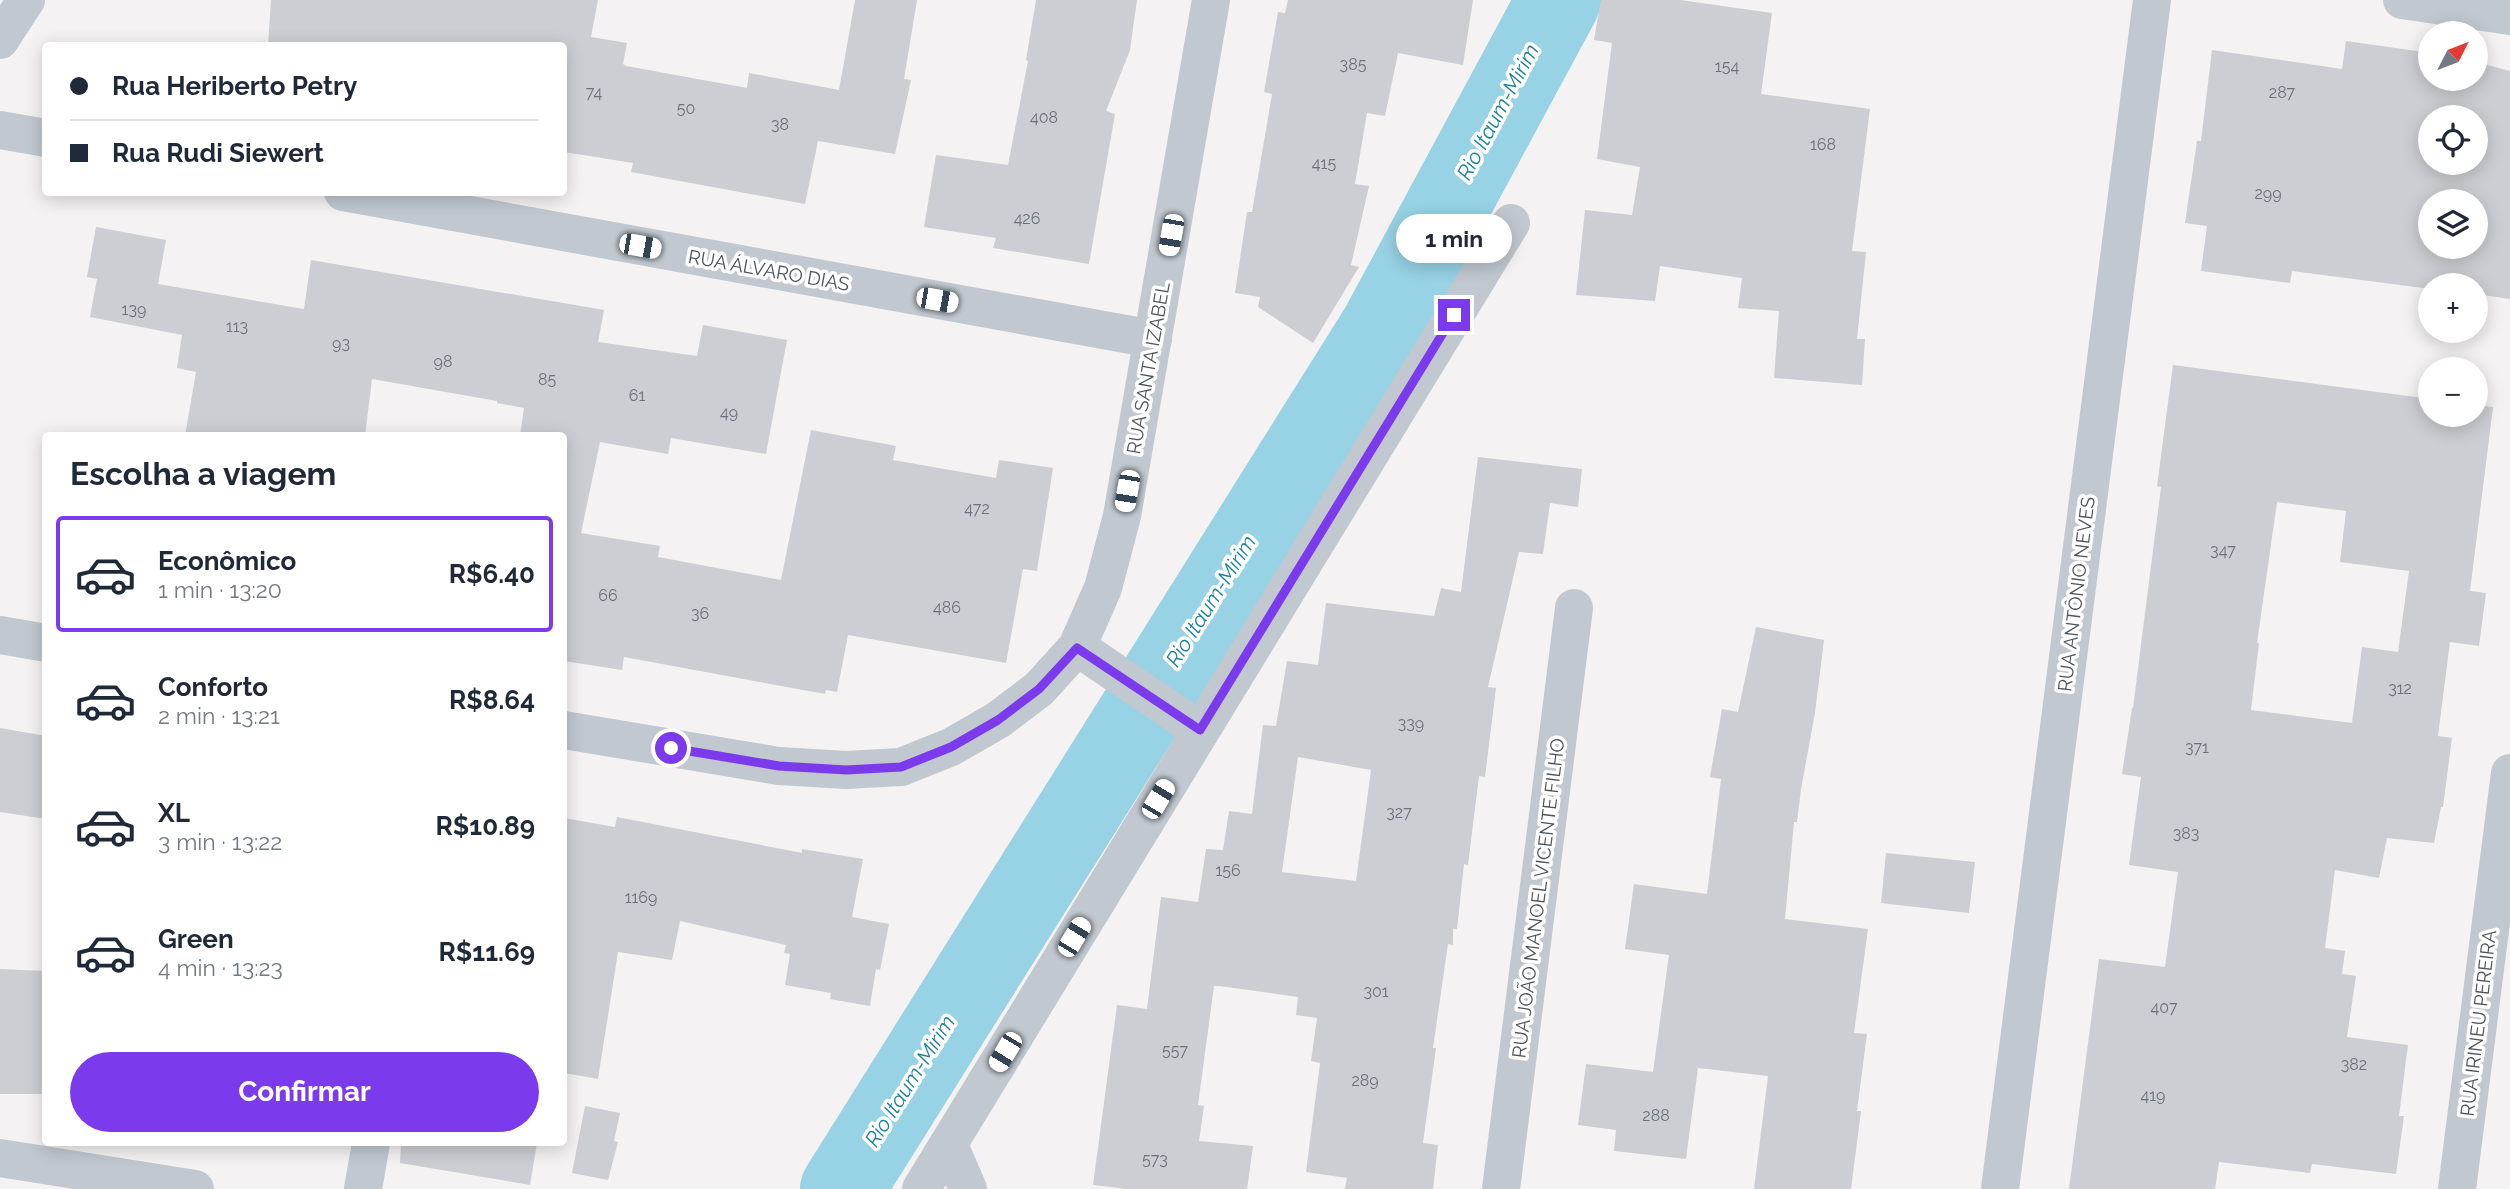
<!DOCTYPE html>
<html lang="pt">
<meta charset="utf-8">
<style>
body{margin:0;font-family:Raleway,sans-serif;background:#f6f6f7;color:#1f2937;height:100vh;display:flex;flex-direction:column;font-size:26px;white-space:nowrap}
*{box-sizing:border-box;margin:0}
p{font-size:23px;color:#747a83}
.icon{flex:none;width:38px;height:38px;fill:none;stroke:currentColor;stroke-width:2;stroke-linecap:round;stroke-linejoin:round}
.map{position:relative;flex:1;overflow:hidden}
.drawer{position:absolute;left:42px;top:432px;width:525px;height:714px;display:flex;flex-direction:column;background:#fff;border-radius:7px;box-shadow:0 4px 18px #0003}
.drawer>*{flex:none}
.banner{position:absolute;left:42px;top:42px;width:525px;height:154px;border-radius:7px;box-shadow:0 4px 18px #0003;display:grid;align-content:center;height:154px;padding:0 28px;background:#fff}
.needle{width:46px;rotate:48deg}
.fabs{position:absolute;left:2418px;top:21px;display:grid;gap:14px}
.fabs a{display:grid;place-items:center;width:70px;height:70px;border-radius:50%;background:#fff;box-shadow:0 4px 18px #0003;font-size:35px}
.end{position:absolute;width:32px;height:32px;margin:-16px;border:9px solid #7c3aed;background:#fff;box-shadow:0 0 0 4px #fff}
.from{border-radius:50%}
.bubble{position:absolute;height:49px;border-radius:24px;background:#fff;box-shadow:0 4px 18px #0003;font-size:23px;font-weight:700;line-height:49px;text-align:center}
.car{position:absolute;width:21px;height:42px;margin:-21px -10px;border-radius:9px;box-shadow:0 0 5px 2px #0007;background:linear-gradient(#fff 24%,#345 0 40%,#fff 0 76%,#345 0 86%,#fff 0)}
.banner b{display:flex;align-items:center;gap:24px;height:66px;font-size:26px}
.banner b+b{border-top:2px solid #e0e1e3}
.banner i{width:18px;height:18px;background:#1f2937}
ul{padding:0;list-style:none}
li{display:flex;align-items:center;gap:21px;height:116px;margin:0 14px 10px;padding:0 14px;border:4px solid transparent;border-radius:7px}
li div{flex:1}
li b{display:block;font-size:26px}
li em{font-style:normal;font-weight:700}
li.selected{border-color:#7c3aed}
li>.icon{width:63px;height:63px;stroke-width:1.5}
h2{padding:0 28px;font-size:32px;line-height:84px}
.primary-button{display:flex;gap:14px;margin-top:auto;padding:14px 28px}
.primary-button a{flex:1;height:80px;border-radius:42px;background:#7c3aed;color:#fff;font-size:28px;font-weight:700;line-height:80px;text-align:center}
.map>svg:first-child{display:block}
.lines{fill:none;stroke-linecap:round;stroke-linejoin:round}
.river{stroke:#97d2e5;stroke-width:84}
.building{fill:#ccced3;fill-rule:evenodd}
.minor{stroke:#c1c8cf;stroke-width:38}
.route{stroke:#7c3aed;stroke-width:9}
.labels{text-anchor:middle;stroke-width:7;stroke-linejoin:round;paint-order:stroke}
.number-label{font-size:16px;fill:#6b727b}
.street-label{font-size:19px;fill:#4b545e;stroke:#fff}
.water-label{font-size:21px;font-style:italic;fill:#1a80a2;stroke:#fff}
</style>
<div class="map">
<svg width="2510" height="1189" viewBox="0 0 2510 1189">
<rect width="100%" height="100%" fill="#f4f2f2"/>
<g class="lines">
<polyline class="river" points="842,1189 1382,328 1559,0"/>
</g>
<g class="building">
<polygon points="271,0 598,0 591,37 627,43 623,64 626,66 747,88 749,73 839,90 855,0 917,0 904,79 911,80 895,154 818,141 805,204 631,172 633,163 564,152 564,46 268,46"/>
<polygon points="1036,0 1137,0 1130,50 1106,111 1115,114 1089,264 993,248 996,238 924,227 936,155 1008,165 1028,61 1026,60"/>
<polygon points="1288,0 1473,0 1463,65 1398,53 1385,116 1367,113 1355,184 1369,186 1351,265 1359,267 1313,343 1258,307 1260,297 1235,293 1247,212 1252,212 1272,94 1264,92 1278,12 1285,13"/>
<polygon points="1601,0 1680,0 1772,13 1761,94 1870,109 1852,251 1866,252 1857,339 1865,339 1862,385 1774,378 1779,311 1738,308 1742,278 1660,266 1655,301 1576,295 1585,210 1632,215 1640,167 1597,159 1612,43 1594,40"/>
<path d="M2346 41 2431 53V79H2476V62L2510 71V299L2476 294V285H2431V289L2292 271 2290 283 2201 271 2207 226 2185 223 2197 141H2201L2212 50 2342 69ZM2431 117H2476V163H2431ZM2431 201H2476V247H2431Z"/>
<polygon points="96,227 166,240 158,284 304,309 311,260 604,310 598,342 697,356 703,325 787,340 766,454 671,438 668,454 600,442 581,533 660,546 658,557 781,580 811,430 896,446 893,460 996,478 999,460 1053,468 1037,571 1023,569 1006,663 848,635 837,692 826,690 825,694 624,657 622,670 564,661 564,436 520,436 524,408 497,403 497,401 372,379 365,436 185,436 196,372 177,368 182,335 90,317 97,279 87,277"/>
<path d="M2173 365 2431 399V415H2476V405L2493 407 2470 591 2486 593 2479 646 2450 642 2438 736 2452 738 2443 807H2441L2434 843 2387 838 2379 878 2335 870 2325 948 2345 951 2342 974 2356 976 2347 1037 2408 1045 2399 1116H2404L2396 1174 2312 1164 2310 1173 2219 1162 2215 1189H2069L2099 959 2165 967 2178 872 2129 865 2141 777 2122 774 2132 708H2133L2161 487 2157 486ZM2277 502 2346 511 2340 562 2409 571 2398 652 2362 647 2352 723 2251 710 2259 643H2257Z"/>
<path d="M1478 457 1582 469 1578 507 1550 503 1543 554 1519 552 1488 687 1496 688 1485 777 1479 776 1468 865 1464 864 1457 929H1453V945L1448 944 1433 1048H1436L1423 1143 1438 1145 1433 1189H1345L1347 1178 1306 1172 1320 1063 1311 1061 1317 1018 1296 1015 1298 997 1220 986H1214L1198 1105 1204 1106 1199 1141 1253 1146 1247 1189H1127L1093 1185 1117 1005 1147 1009 1161 897 1198 902 1206 849 1223 850 1229 811 1252 814 1263 725 1276 726 1287 661 1318 665 1326 603 1434 616 1441 588 1461 592ZM1298 757 1371 770 1356 881 1282 872Z"/>
<polygon points="1756,627 1824,640 1815,713 1801,789 1797,822 1794,822 1785,919 1868,929 1854,1033 1867,1034 1857,1111 1861,1111 1851,1189 1754,1189 1768,1076 1698,1068 1686,1159 1614,1151 1616,1130 1578,1125 1586,1064 1653,1072 1669,955 1625,949 1634,884 1707,894 1721,779 1710,777 1722,709 1738,712"/>
<polygon points="0,728 46,736 46,819 0,812"/>
<polygon points="617,817 802,853 802,849 863,859 852,917 889,924 880,970 876,969 870,1006 830,999 831,993 785,985 790,954 784,953 786,945 680,921 672,960 618,952 598,1079 564,1073 564,818 615,827"/>
<polygon points="1886,853 1975,862 1969,913 1881,903"/>
<polygon points="0,969 46,971 46,1094 0,1094"/>
<polygon points="585,1106 620,1113 614,1141 618,1142 608,1180 572,1173"/>
<polygon points="401,1143 537,1143 530,1185 400,1163"/>
</g>
<g class="lines">
<g class="minor">
<polyline points="2402,0 2510,16"/>
<polyline points="0,40 26,0"/>
<polyline points="0,130 46,138"/>
<polyline points="343,192 1153,339"/>
<polyline points="0,635 46,643"/>
<polyline points="1077,647 1200,730"/>
<polyline points="564,730 779,766 846,770 901,767 951,747 998,720 1039,689 1077,647 1103,588 1122,516 1211,0"/>
<polyline points="949,1145 968,1189"/>
<polyline points="0,1158 195,1189"/>
<polyline points="363,1189 371,1143"/>
<polyline points="921,1189 1511,223"/>
<polyline points="1501,1189 1574,608"/>
<polyline points="2000,1189 2152,0"/>
<polyline points="2457,1189 2510,773"/>
</g>
</g>
<g class="lines">
<polyline class="route" points="671,748 779,766 846,770 901,767 951,747 998,720 1039,689 1077,648 1200,730 1454,315"/>
</g>
<g class="labels">
<g class="number-label">
<text x="1353" y="70">385</text>
<text x="1727" y="72">154</text>
<text x="594" y="98">74</text>
<text x="2282" y="98">287</text>
<text x="686" y="114">50</text>
<text x="1044" y="123">408</text>
<text x="780" y="130">38</text>
<text x="1823" y="150">168</text>
<text x="1324" y="169">415</text>
<text x="2268" y="199">299</text>
<text x="1027" y="224">426</text>
<text x="134" y="315">139</text>
<text x="237" y="332">113</text>
<text x="341" y="349">93</text>
<text x="443" y="367">98</text>
<text x="547" y="385">85</text>
<text x="637" y="401">61</text>
<text x="729" y="418">49</text>
<text x="977" y="514">472</text>
<text x="2223" y="556">347</text>
<text x="608" y="601">66</text>
<text x="947" y="613">486</text>
<text x="700" y="619">36</text>
<text x="2400" y="694">312</text>
<text x="1411" y="729">339</text>
<text x="2197" y="753">371</text>
<text x="1399" y="818">327</text>
<text x="2186" y="839">383</text>
<text x="1228" y="876">156</text>
<text x="641" y="903">1169</text>
<text x="1376" y="997">301</text>
<text x="2164" y="1013">407</text>
<text x="1175" y="1056">557</text>
<text x="2354" y="1070">382</text>
<text x="1365" y="1086">289</text>
<text x="2153" y="1101">419</text>
<text x="1656" y="1121">288</text>
<text x="1155" y="1165">573</text>
</g>
<g class="street-label">
<text transform="translate(769 270) rotate(10)" y="7">RUA ÁLVARO DIAS</text>
<text transform="translate(1148 368) rotate(-80)" y="7">RUA SANTA IZABEL</text>
<text transform="translate(2076 594) rotate(-83)" y="7">RUA ANTÔNIO NEVES</text>
<text transform="translate(1538 898) rotate(-83)" y="7">RUA JOÃO MANOEL VICENTE FILHO</text>
<text transform="translate(2478 1023) rotate(-83)" y="7">RUA IRINEU PEREIRA</text>
</g>
<g class="water-label">
<text transform="translate(1498 112) rotate(-62)" y="7">Rio Itaum-Mirim</text>
<text transform="translate(1211 601) rotate(-58)" y="7">Rio Itaum-Mirim</text>
<text transform="translate(910 1081) rotate(-58)" y="7">Rio Itaum-Mirim</text>
</g>
</g>
</svg>
<div class="fabs">
<a><svg class="needle" viewBox="-14 -14 28 28"><path d="M0-13l5 13h-10z" fill="#e53935"/><path d="M0 13l5-13h-10z" fill="#747a83"/></svg></a>
<a><svg class="icon" aria-label="locate" viewBox="0 0 24 24"><circle cx="12" cy="12" r="6"/><path d="M12 2v4M12 18v4M2 12h4M18 12h4"/></svg></a>
<a><svg class="icon" aria-label="layers" viewBox="0 0 24 24"><path d="M12 4l9 5-9 5-9-5zM3 14l9 5 9-5"/></svg></a>
<a>+</a>
<a>−</a>
</div>
<i class="end from" style="left:671px;top:748px"></i>
<i class="end" style="left:1454px;top:315px"></i>
<div class="bubble" style="left:1396px;top:214px;width:116px">1 min</div>
<i class="car" style="left:1171px;top:235px;rotate:190deg"></i>
<i class="car" style="left:640px;top:246px;rotate:100deg"></i>
<i class="car" style="left:937px;top:300px;rotate:100deg"></i>
<i class="car" style="left:1127px;top:491px;rotate:190deg"></i>
<i class="car" style="left:1158px;top:799px;rotate:31deg"></i>
<i class="car" style="left:1074px;top:937px;rotate:31deg"></i>
<i class="car" style="left:1005px;top:1052px;rotate:211deg"></i>
<div class="banner">
<b><i class="from"></i>Rua Heriberto Petry</b>
<b><i></i>Rua Rudi Siewert</b>
</div>
<section class="drawer">
<h2>Escolha a viagem</h2>
<ul>
<li class="selected"><svg class="icon" aria-label="car" viewBox="0 0 24 24"><path d="M5 17H2v-5l4-1 3-4h7l3 4 3 1v5h-3M9 17h6M6 11h13"/><circle cx="7" cy="17" r="2"/><circle cx="17" cy="17" r="2"/></svg><div><b>Econômico</b><p>1 min · 13:20</p></div><em>R$6.40</em></li>
<li><svg class="icon" aria-label="car" viewBox="0 0 24 24"><path d="M5 17H2v-5l4-1 3-4h7l3 4 3 1v5h-3M9 17h6M6 11h13"/><circle cx="7" cy="17" r="2"/><circle cx="17" cy="17" r="2"/></svg><div><b>Conforto</b><p>2 min · 13:21</p></div><em>R$8.64</em></li>
<li><svg class="icon" aria-label="car" viewBox="0 0 24 24"><path d="M5 17H2v-5l4-1 3-4h7l3 4 3 1v5h-3M9 17h6M6 11h13"/><circle cx="7" cy="17" r="2"/><circle cx="17" cy="17" r="2"/></svg><div><b>XL</b><p>3 min · 13:22</p></div><em>R$10.89</em></li>
<li><svg class="icon" aria-label="car" viewBox="0 0 24 24"><path d="M5 17H2v-5l4-1 3-4h7l3 4 3 1v5h-3M9 17h6M6 11h13"/><circle cx="7" cy="17" r="2"/><circle cx="17" cy="17" r="2"/></svg><div><b>Green</b><p>4 min · 13:23</p></div><em>R$11.69</em></li>
</ul>
<div class="primary-button"><a>Confirmar</a></div>
</section>
</div>
